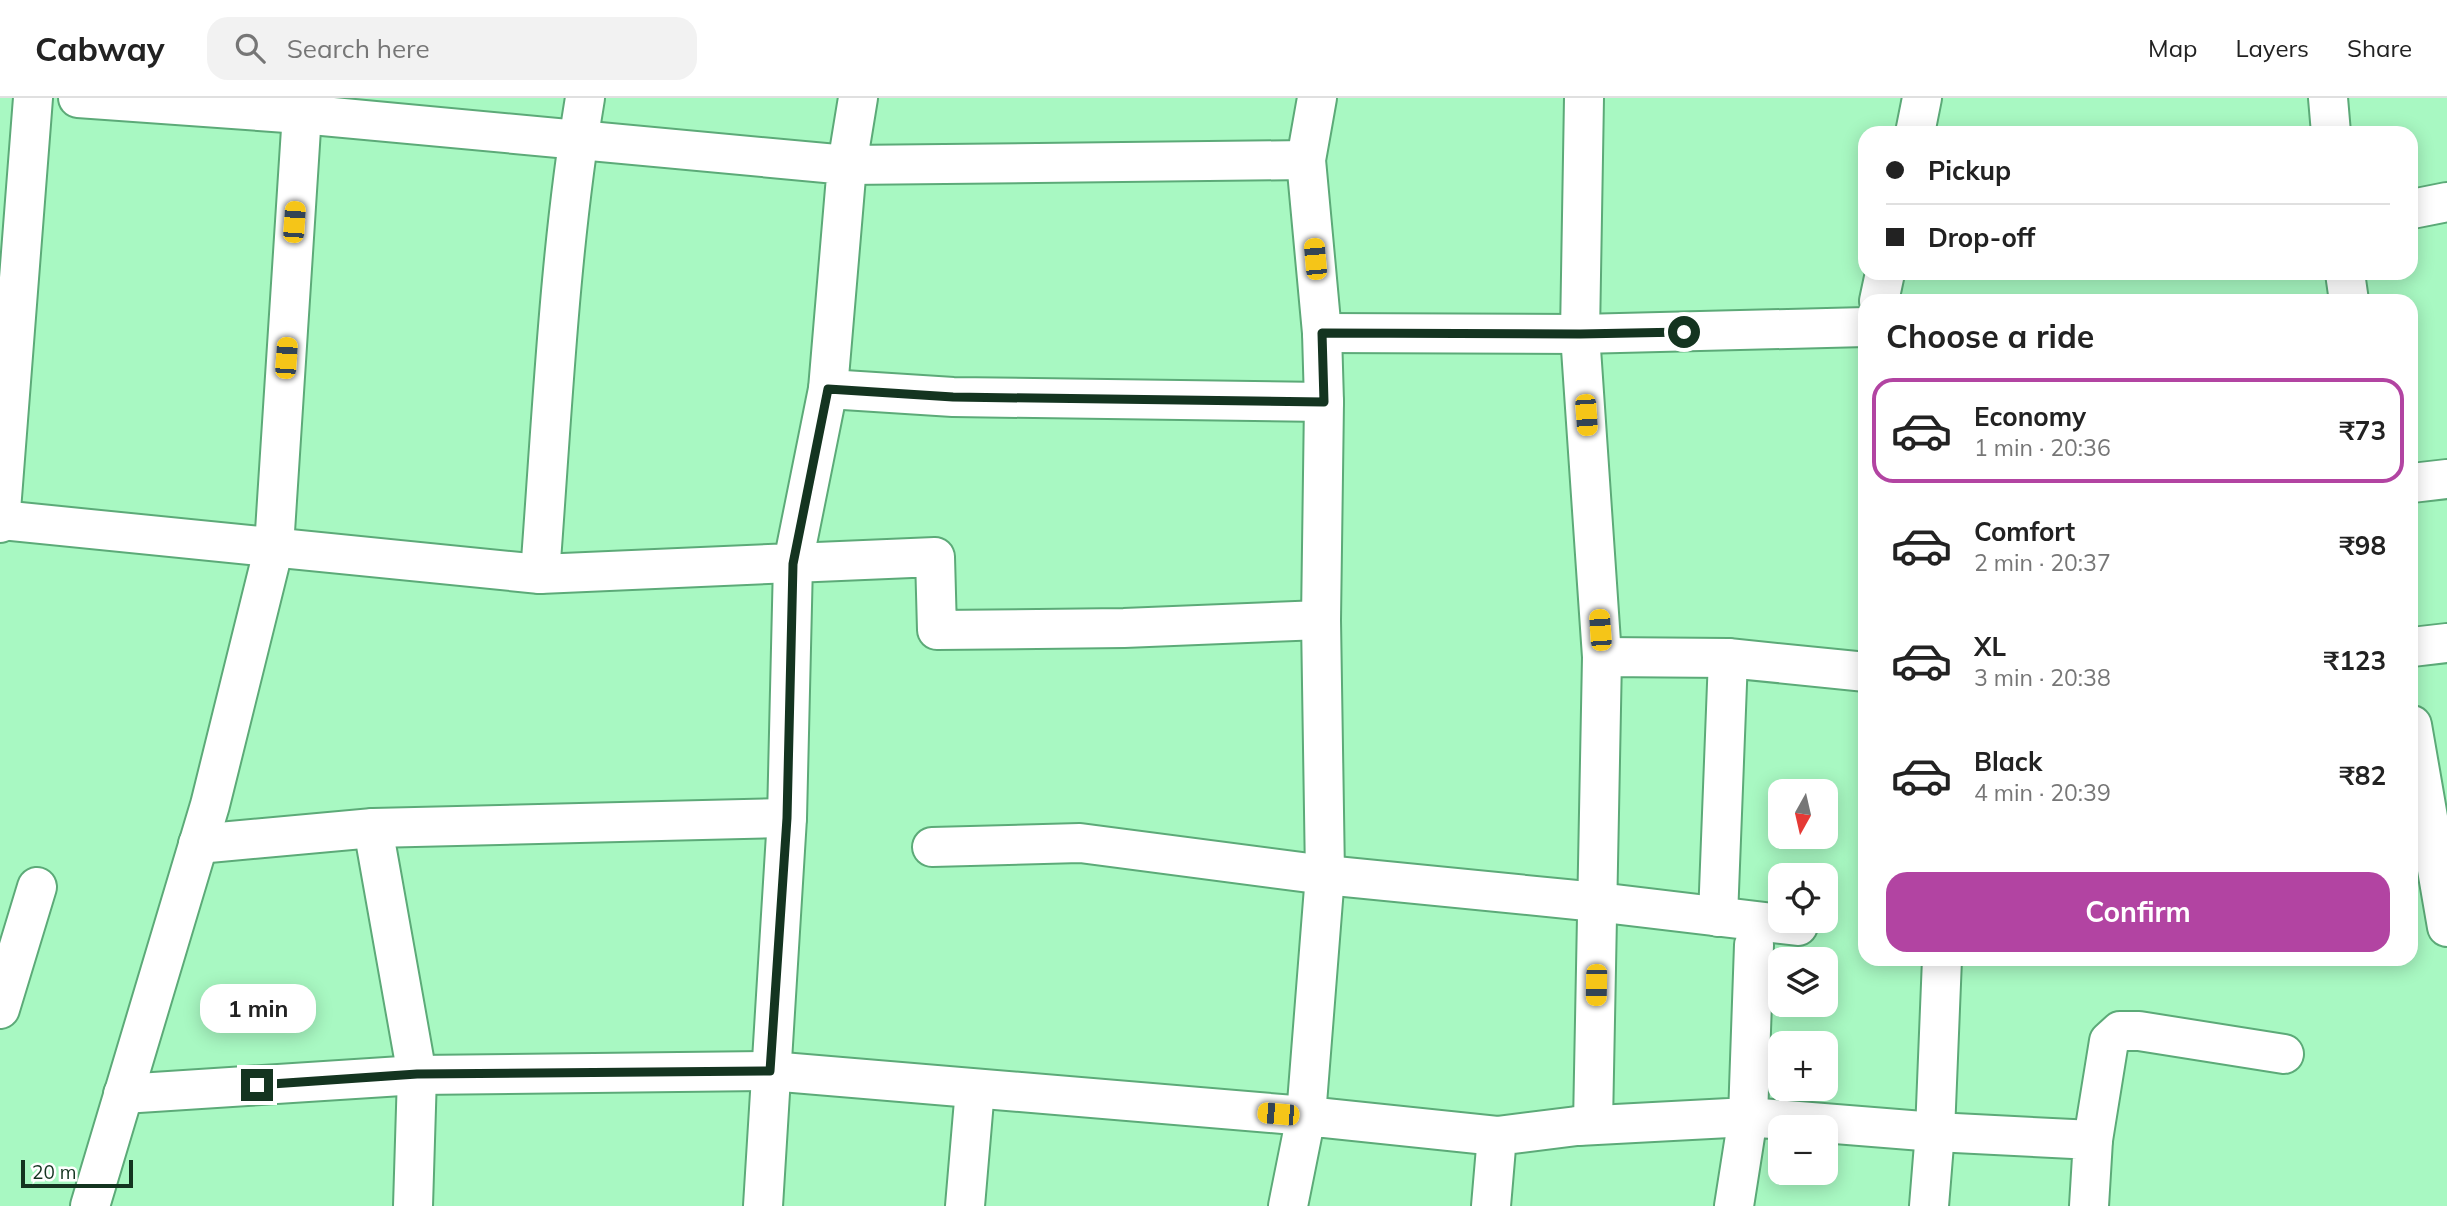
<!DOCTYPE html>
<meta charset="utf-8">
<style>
body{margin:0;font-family:Mulish,sans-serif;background:#f2f2f2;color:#222;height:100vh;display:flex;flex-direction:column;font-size:26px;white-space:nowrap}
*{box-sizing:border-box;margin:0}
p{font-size:23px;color:#767676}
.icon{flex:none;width:38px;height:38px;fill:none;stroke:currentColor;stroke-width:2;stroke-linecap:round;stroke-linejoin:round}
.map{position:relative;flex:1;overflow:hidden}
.panel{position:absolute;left:1858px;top:196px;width:560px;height:672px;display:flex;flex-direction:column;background:#fff;border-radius:21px;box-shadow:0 4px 18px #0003}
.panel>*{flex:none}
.banner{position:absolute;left:1858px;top:28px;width:560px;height:154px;border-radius:21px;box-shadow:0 4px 18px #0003;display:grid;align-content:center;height:154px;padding:0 28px;background:#fff}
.needle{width:46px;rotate:188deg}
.tools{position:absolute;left:1768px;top:681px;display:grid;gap:14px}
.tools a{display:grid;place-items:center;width:70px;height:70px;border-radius:14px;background:#fff;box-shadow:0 4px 18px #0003;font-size:35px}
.scale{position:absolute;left:21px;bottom:18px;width:112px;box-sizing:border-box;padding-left:7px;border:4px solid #143420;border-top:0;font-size:19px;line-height:24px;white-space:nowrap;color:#143420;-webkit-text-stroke:5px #fff;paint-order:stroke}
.end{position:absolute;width:32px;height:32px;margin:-16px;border:9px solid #143420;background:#fff;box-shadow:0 0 0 4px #fff}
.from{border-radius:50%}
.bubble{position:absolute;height:49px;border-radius:21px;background:#fff;box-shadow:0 4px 18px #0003;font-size:23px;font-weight:700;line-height:49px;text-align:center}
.car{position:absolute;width:21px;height:42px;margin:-21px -10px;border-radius:9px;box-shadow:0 0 5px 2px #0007;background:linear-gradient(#f5c518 24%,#345 0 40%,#f5c518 0 76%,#345 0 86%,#f5c518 0)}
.banner b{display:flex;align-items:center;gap:24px;height:66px;font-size:26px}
.banner b+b{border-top:2px solid #e0e0e0}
.banner i{width:18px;height:18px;background:#222}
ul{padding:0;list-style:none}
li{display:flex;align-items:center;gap:21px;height:105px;margin:0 14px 10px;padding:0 14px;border:4px solid transparent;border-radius:21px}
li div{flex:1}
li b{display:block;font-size:26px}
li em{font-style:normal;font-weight:700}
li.selected{border-color:#b244a2}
li>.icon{width:63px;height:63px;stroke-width:1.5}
h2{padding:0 28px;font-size:32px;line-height:84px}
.primary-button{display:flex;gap:14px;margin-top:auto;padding:14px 28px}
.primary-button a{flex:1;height:80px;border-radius:21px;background:#b244a2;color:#fff;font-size:28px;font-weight:700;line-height:80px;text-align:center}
header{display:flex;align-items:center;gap:42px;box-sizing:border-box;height:98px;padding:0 35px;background:#fff;border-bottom:2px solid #e0e0e0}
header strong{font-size:33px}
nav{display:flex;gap:38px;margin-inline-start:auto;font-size:24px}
.search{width:490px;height:63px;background:#f2f2f2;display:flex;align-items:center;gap:18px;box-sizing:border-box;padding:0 24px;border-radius:21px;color:#767676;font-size:26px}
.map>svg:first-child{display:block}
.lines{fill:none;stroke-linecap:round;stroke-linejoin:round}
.minor-casing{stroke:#5caa78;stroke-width:42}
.minor{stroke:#fff;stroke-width:38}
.route{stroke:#143420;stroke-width:9}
</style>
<header>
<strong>Cabway</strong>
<div class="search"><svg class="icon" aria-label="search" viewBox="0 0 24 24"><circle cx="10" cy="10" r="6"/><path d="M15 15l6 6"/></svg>Search here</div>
<nav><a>Map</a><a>Layers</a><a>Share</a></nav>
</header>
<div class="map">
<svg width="2447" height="1108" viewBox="0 0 2447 1108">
<rect width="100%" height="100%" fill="#a8f8c2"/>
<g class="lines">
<defs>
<g id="minor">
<polyline points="858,0 847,67 1306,62"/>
<polyline points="1584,0 1580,236 1602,559"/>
<polyline points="2328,0 2331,35"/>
<polyline points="1915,35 1922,0"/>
<polyline points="2412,111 2447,104"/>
<polyline points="2345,175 2349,203"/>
<polyline points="1879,203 1885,175"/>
<polyline points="1322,235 1580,236 1866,229"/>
<polyline points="828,291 953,299 1324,304"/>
<polyline points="2412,385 2447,381"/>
<polyline points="0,422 540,476 793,465 828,291 847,67 301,16 78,0"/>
<polyline points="0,425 33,0"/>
<path d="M540 476C552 319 559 155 585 0"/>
<polyline points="2412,549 2447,545"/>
<polyline points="2412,627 2447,829"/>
<polyline points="373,730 417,977 413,1108"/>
<polyline points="198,746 373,730 787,720"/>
<polyline points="932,749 1080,745 1325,777 1597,804 1798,828"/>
<polyline points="1718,819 1728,560"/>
<polyline points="0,911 37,789"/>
<polyline points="123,996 417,977 770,973 1306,1018 1325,777 1321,522 1324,304 1322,235 1306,62 1317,0"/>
<polyline points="1578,1028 1748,1019 1754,847"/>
<polyline points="2093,1042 2109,943 2120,933 2139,933 2284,956"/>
<polyline points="90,1108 210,707 274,449 303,0"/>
<polyline points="763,1108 787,720 793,465 935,459 937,532 1124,530 1321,522"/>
<polyline points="965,1108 975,991"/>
<polyline points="1288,1108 1306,1018 1497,1038"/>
<polyline points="1491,1108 1497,1038 1593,1026 1602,559 1728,560 1866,574"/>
<polyline points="1734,1108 1748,1019 1935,1034 2093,1042 2089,1108"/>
<polyline points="1929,1108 1935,1034 1942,861"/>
</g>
</defs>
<use href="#minor" class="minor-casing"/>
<use href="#minor" class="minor"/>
</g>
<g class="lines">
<polyline class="route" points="257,987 417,976 770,973 787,720 793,466 828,291 953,299 1324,304 1322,235 1580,236 1684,234"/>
</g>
</svg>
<div class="tools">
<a><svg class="needle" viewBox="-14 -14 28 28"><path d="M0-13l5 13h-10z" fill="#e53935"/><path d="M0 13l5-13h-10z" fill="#767676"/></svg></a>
<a><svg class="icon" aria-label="locate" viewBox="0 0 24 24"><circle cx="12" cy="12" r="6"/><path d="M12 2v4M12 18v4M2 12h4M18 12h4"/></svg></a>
<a><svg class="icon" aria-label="layers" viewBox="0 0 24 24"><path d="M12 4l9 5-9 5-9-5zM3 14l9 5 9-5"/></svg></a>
<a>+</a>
<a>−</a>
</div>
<div class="scale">20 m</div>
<i class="end from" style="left:1684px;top:234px"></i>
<i class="end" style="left:257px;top:987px"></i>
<div class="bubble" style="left:200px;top:886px;width:116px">1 min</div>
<i class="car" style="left:294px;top:124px;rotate:4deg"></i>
<i class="car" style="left:1315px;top:161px;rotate:355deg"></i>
<i class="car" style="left:286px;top:260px;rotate:4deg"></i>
<i class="car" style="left:1586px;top:317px;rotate:176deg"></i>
<i class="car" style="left:1600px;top:532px;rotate:356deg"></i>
<i class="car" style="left:1596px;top:887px;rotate:181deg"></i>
<i class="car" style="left:1278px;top:1016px;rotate:275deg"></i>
<div class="banner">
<b><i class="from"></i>Pickup</b>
<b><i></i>Drop-off</b>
</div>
<section class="panel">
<h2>Choose a ride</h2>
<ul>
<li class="selected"><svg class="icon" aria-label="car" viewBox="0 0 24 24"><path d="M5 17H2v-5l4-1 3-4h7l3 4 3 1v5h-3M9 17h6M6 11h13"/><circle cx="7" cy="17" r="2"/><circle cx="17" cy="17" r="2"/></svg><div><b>Economy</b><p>1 min · 20:36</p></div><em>₹73</em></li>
<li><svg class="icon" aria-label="car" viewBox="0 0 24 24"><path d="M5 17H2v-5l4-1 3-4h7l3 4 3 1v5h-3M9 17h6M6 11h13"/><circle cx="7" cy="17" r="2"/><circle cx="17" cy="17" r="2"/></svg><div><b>Comfort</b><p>2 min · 20:37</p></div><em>₹98</em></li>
<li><svg class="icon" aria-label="car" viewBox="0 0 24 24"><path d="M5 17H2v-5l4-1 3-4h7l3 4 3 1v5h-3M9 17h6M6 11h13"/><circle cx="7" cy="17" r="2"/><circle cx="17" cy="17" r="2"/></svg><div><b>XL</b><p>3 min · 20:38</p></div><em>₹123</em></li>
<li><svg class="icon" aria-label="car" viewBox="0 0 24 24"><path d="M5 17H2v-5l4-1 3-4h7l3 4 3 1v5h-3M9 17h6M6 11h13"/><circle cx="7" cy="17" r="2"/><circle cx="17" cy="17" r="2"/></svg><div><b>Black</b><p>4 min · 20:39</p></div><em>₹82</em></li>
</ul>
<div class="primary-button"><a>Confirm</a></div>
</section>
</div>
